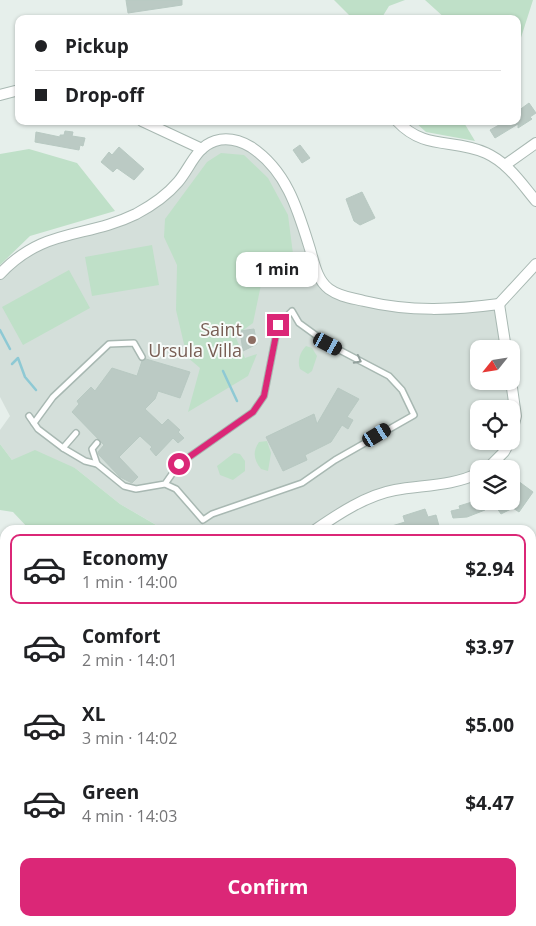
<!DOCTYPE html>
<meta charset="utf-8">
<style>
body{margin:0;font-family:"Open Sans",sans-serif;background:#f2f2f2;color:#202124;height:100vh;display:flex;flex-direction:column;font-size:19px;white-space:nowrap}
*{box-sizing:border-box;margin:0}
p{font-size:16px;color:#757577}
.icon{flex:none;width:28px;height:28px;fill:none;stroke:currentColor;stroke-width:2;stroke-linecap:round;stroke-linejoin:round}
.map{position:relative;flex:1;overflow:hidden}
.details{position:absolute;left:0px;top:525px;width:536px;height:401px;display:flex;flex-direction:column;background:#fff;border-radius:15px 15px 0 0;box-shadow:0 1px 4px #0004}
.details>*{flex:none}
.top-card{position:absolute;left:15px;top:15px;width:506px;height:110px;border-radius:10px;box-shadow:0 1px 4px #0004;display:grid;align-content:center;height:110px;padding:0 20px;background:#fff}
.needle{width:32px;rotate:240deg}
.tools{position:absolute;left:470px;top:340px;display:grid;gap:10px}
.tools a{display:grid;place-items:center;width:50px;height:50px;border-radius:10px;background:#fff;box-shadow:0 1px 4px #0004;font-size:25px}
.end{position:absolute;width:22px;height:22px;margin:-11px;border:6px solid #db2777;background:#fff;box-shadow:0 0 0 2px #fff}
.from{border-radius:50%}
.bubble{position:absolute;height:35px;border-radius:10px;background:#fff;box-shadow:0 1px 4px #0004;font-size:16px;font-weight:700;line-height:35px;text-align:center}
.car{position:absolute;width:15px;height:30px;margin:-15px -8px;border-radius:6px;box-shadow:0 0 4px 1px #0007;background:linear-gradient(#222 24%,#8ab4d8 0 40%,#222 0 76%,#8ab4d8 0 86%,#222 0)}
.top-card b{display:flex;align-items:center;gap:18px;height:48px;font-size:19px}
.top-card b+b{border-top:1px solid #e0e0e0}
.top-card i{width:12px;height:12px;background:#202124}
ul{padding:9px 0 0;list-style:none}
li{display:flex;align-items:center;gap:15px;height:70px;margin:0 10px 8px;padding:0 10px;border:2px solid transparent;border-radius:10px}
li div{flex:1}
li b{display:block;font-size:19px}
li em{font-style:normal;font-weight:700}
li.current{border-color:#db2777}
li>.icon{width:45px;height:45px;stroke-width:1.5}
.cta{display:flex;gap:10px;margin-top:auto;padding:10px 20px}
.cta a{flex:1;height:58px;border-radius:10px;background:#db2777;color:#fff;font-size:20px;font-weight:700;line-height:58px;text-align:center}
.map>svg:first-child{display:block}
.built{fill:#d4dfda}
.green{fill:#bfe0c8}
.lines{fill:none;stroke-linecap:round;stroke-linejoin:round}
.stream{stroke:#8ec9d4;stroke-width:2.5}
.building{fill:#bbcac4;stroke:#b8c9c2}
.lane-casing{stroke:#a8b8b2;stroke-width:8}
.street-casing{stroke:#a8b8b2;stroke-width:12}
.lane{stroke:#fff;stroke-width:5}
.street{stroke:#fff;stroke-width:10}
.oneway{stroke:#92a09c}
.route{stroke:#db2777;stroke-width:6}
.education-dot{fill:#8d6e63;stroke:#f7fbf9;stroke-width:2}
.labels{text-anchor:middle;stroke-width:4;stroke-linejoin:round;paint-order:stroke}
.education-label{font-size:18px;fill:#785e54;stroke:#f7fbf9;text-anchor:end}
</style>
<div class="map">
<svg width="536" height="926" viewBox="0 0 536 926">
<rect width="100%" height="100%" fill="#e6efeb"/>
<polygon class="built" points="240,141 282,177 323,284 374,304 499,304 506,349 479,349 479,381 511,381 511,409 479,409 479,441 510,441 487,469 479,469 479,473 393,491 315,530 165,530 120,504 75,468 12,460 0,444 0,430 10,416 0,397 0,274 26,252 147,207 208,144"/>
<g class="green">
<polygon points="334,0 405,0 389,6 381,19 353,19"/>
<polygon points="425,0 533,0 518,47 518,19 446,19"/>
<polygon points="414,121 463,121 475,141 426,132"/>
<polygon points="29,149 77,163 115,211 30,236 0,265 0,154"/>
<polygon points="221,153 244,155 268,178 288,215 293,254 262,280 253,323 235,336 245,358 257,354 248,376 188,412 200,368 187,357 176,310 177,265 164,237 165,219 207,162"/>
<polygon points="152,245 159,285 92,296 85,257"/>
<polygon points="69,270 90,308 23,345 2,307"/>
<path d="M306 346 312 348 317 356 312 371 308 374 300 369C297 361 300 352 306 346Z"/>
<path d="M267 441 271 453 268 471 261 469C254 460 252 452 259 442Z"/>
<polygon points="0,444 12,460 35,450 75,468 120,504 163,529 30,530 13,512 0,510"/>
<polygon points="234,453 240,454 245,461 245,471 233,480 220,475 217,466"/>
<polygon points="531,649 536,652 536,749 531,748"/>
</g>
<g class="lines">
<g class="stream">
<polyline points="0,330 10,349"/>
<polyline points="12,364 18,358 25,377 36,390"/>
<polyline points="223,371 237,401"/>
</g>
</g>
<g class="building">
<polygon points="126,0 182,0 182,5 128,13"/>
<polygon points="529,103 536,113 530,117 532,119 518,128 518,124 495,138 490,130 499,125 497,121 518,121 518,111"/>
<polygon points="65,131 73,132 72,136 85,138 83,146 80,145 79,150 35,142 36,132 60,137 60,135 64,135"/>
<polygon points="300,145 310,158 302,163 293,150"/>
<polygon points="119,147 144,169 134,180 117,168 113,172 101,162 109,152 112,155"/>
<polygon points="362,192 375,218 360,225 354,221 346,199"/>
<polygon points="254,329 257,344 243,351 240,331"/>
<polygon points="146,359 190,372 180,398 158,391 155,399 145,409 162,425 168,419 180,430 178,432 184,438 178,443 173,438 156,456 150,449 152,447 140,436 119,457 138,477 132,483 120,477 99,455 98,452 104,445 72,412 79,404 77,401 91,387 95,391 112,368 137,376 142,361"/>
<polygon points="338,388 359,399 347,417 353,420 348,429 342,425 331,442 305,455 307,460 283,471 266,437 314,414 317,424"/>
<polygon points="518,481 533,492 519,512 513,508 501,514 495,505 502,501 511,501 511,491"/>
<polygon points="472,502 473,505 483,502 485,510 467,517 453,518 451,511 460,509 459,506"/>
<polygon points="425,509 428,517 436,515 439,526 426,530 385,530 385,528 405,522 403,516"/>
</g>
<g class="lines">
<defs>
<g id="lane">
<polyline points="29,416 38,429 63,448 85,461 97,464 124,486 136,489 165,484 176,489 203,520 212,514 302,483 335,460 414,415 402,390 389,376 328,344 299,323 292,311 278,325 264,396 253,412 179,464 165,484"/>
<polyline points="34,423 53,397 109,344 134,343 142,357"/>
<polyline points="63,448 76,433"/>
<polyline points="97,464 92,449 97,443"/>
</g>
<g id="street">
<polyline points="0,95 19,90"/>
<polyline points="142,121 202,149"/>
<path d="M397 121C425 151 453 138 486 153 508 163 521 183 536 201"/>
<polyline points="505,165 536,143"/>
<path d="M0 274C44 227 85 239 136 214 151 206 167 195 178 182 190 168 196 147 215 141 228 137 239 140 251 147 287 171 298 210 310 249 314 263 317 280 329 289 340 297 352 298 364 301 410 312 454 310 499 304L536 264"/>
<polyline points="499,304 506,349"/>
<polyline points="511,381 516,416 511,436"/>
<polyline points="487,469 504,452 510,441"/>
<path d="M315 530C338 514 367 495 395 490 422 485 453 486 479 473"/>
<polyline points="0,682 5,670"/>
<polyline points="0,709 5,729"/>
<polyline points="0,837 5,835"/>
<polyline points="51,921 52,926"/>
<polyline points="360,921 371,926"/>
<polyline points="348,926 350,921"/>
</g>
</defs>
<use href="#lane" class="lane-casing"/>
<use href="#street" class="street-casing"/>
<use href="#lane" class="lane"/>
<use href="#street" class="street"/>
</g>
<defs><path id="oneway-chevron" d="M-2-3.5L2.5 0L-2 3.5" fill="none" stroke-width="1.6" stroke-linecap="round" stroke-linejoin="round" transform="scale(1.25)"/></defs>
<use class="oneway" href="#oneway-chevron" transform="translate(358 360) rotate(28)"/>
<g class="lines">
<polyline class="route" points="179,464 253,412 264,396 278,325"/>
</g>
<circle class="education-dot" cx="252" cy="340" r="5"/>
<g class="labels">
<g class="education-label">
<text x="242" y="336">Saint<tspan x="242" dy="21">Ursula Villa</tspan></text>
</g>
</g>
</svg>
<div class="tools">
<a><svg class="needle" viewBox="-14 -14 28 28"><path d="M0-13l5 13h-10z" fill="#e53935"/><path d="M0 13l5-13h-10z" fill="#757577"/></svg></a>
<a><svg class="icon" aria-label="locate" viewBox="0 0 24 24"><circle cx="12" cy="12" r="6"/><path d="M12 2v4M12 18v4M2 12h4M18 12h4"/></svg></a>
<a><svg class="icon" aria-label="layers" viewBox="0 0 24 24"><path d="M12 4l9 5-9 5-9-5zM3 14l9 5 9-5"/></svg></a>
</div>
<i class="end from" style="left:179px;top:464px"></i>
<i class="end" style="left:278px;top:325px"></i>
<div class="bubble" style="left:236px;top:252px;width:82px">1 min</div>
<i class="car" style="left:328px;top:344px;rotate:118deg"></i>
<i class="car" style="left:377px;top:435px;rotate:59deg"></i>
<div class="top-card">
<b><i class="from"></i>Pickup</b>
<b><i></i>Drop-off</b>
</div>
<section class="details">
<ul>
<li class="current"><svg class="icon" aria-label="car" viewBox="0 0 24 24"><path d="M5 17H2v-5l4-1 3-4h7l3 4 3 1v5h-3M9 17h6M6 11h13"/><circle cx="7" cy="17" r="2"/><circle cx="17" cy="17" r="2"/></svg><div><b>Economy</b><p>1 min · 14:00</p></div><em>$2.94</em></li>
<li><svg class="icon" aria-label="car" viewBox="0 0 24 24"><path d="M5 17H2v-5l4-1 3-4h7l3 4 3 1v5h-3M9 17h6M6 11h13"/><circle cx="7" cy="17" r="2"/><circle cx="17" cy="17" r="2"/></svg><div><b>Comfort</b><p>2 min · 14:01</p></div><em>$3.97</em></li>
<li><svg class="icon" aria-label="car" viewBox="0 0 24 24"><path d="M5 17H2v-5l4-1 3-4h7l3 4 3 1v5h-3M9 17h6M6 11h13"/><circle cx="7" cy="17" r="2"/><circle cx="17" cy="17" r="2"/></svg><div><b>XL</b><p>3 min · 14:02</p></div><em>$5.00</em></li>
<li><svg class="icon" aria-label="car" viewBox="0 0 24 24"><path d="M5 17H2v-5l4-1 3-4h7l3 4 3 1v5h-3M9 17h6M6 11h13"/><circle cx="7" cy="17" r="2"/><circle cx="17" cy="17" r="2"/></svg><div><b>Green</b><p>4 min · 14:03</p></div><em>$4.47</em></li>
</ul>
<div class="cta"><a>Confirm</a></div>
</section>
</div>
